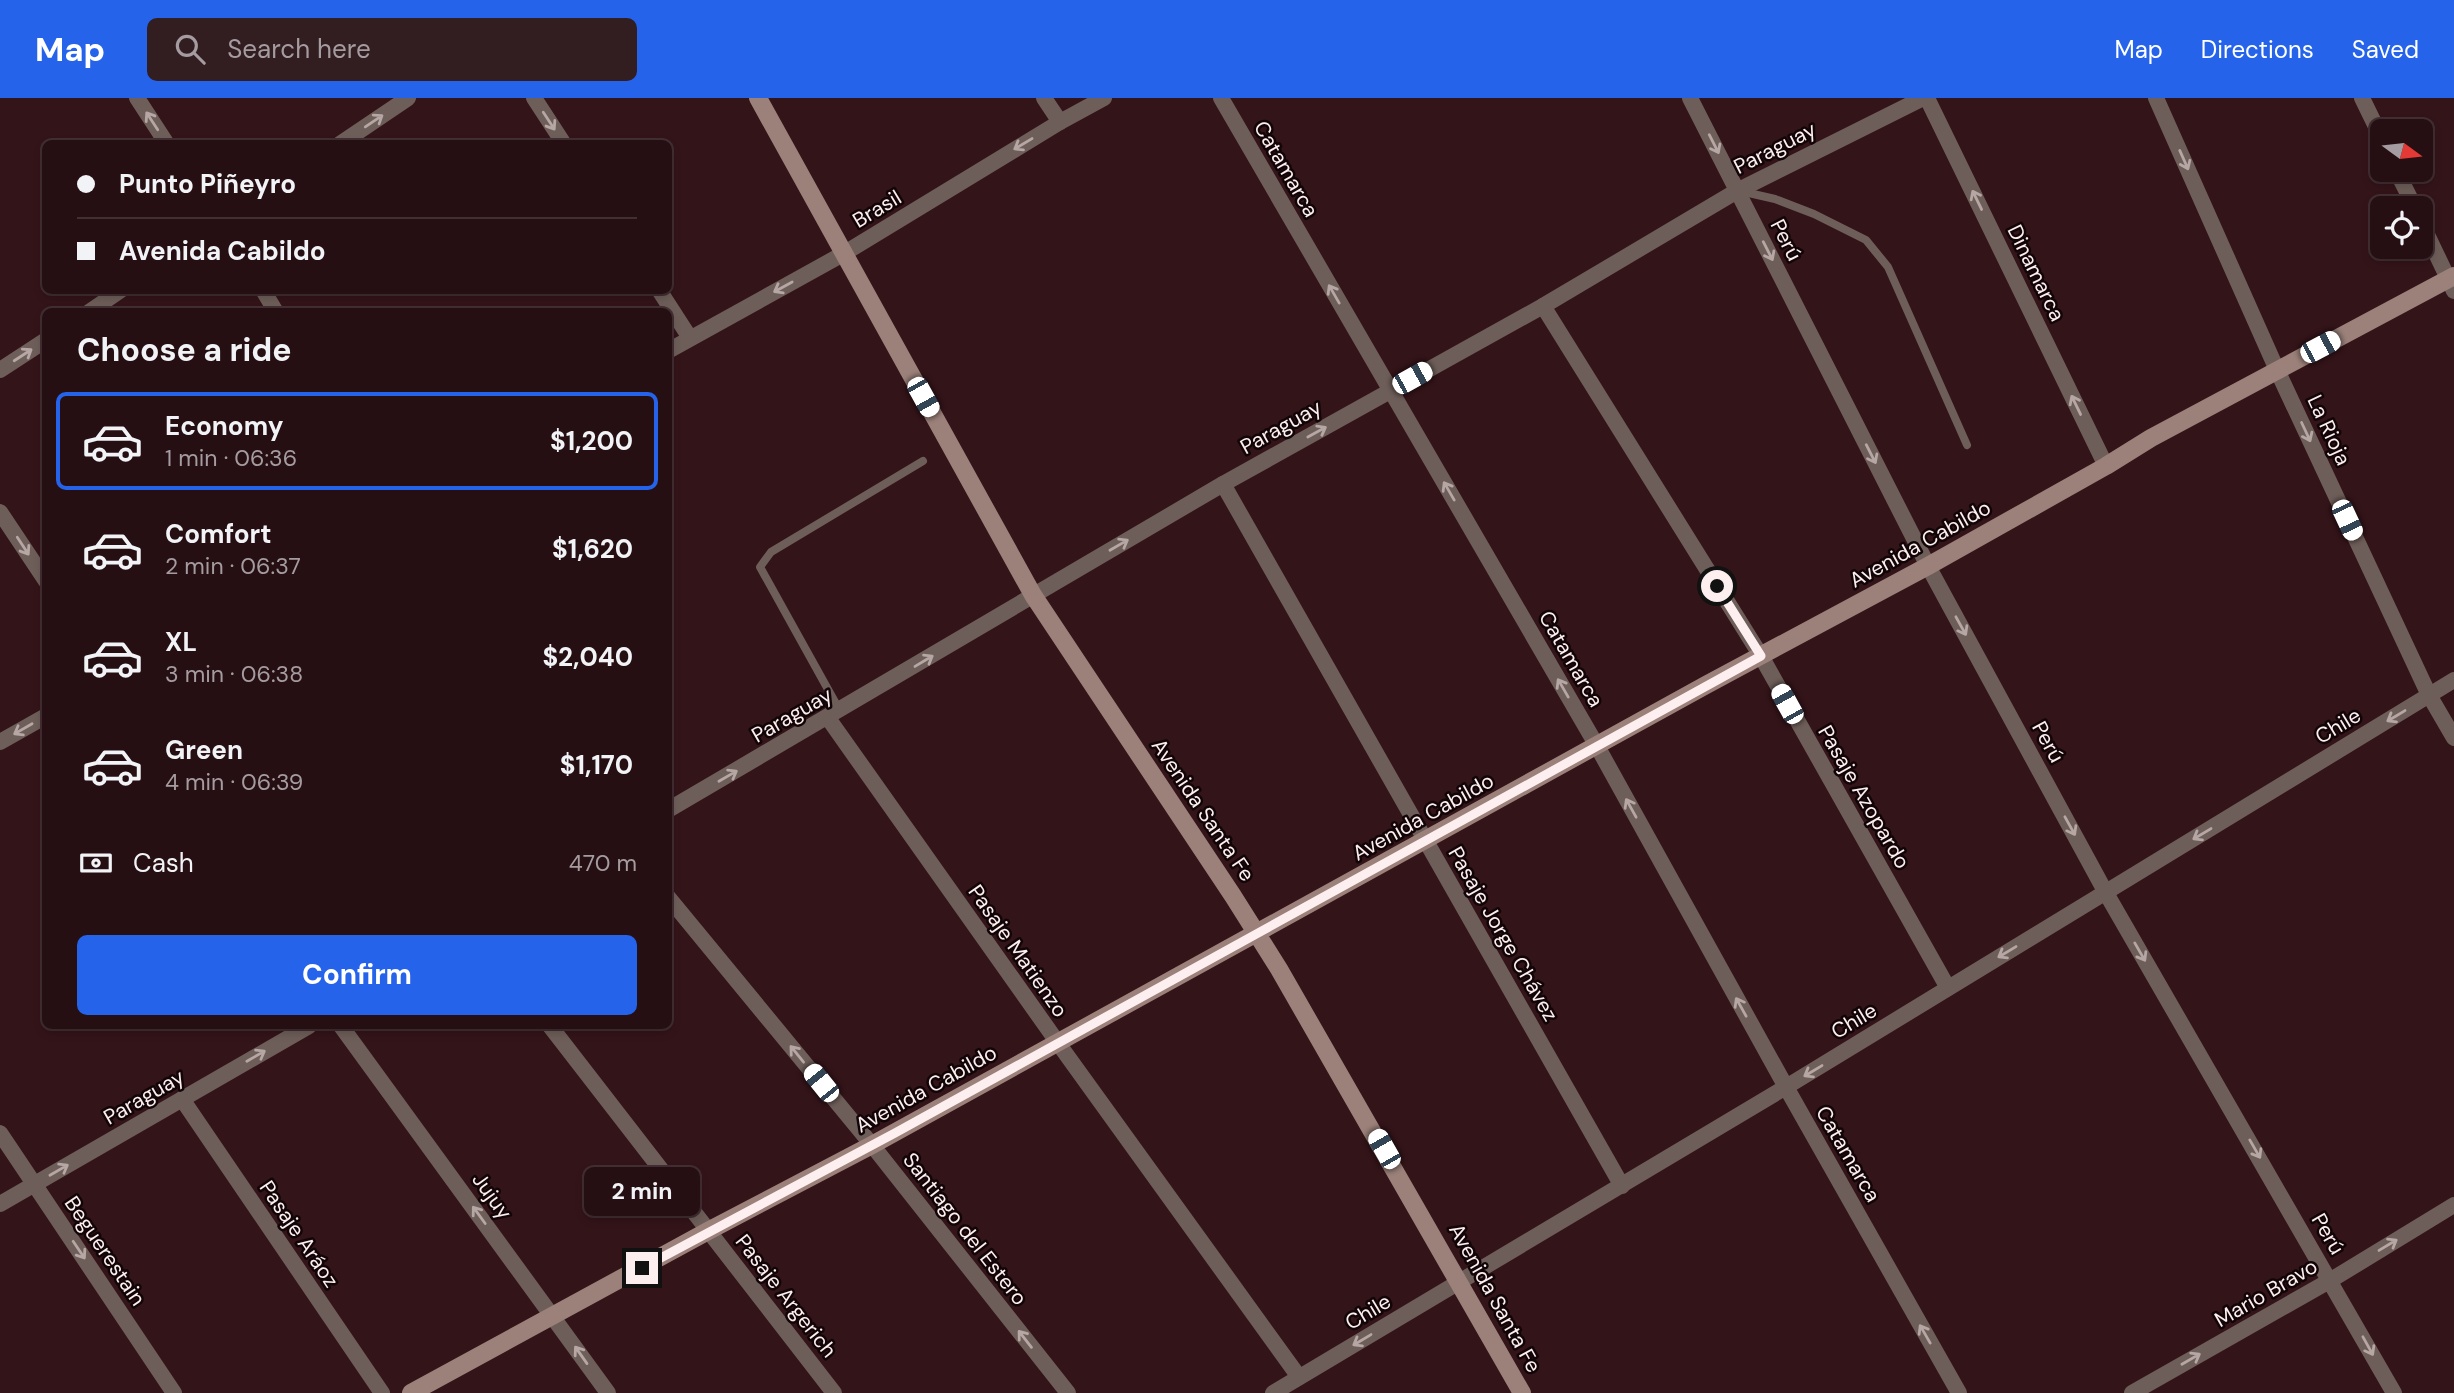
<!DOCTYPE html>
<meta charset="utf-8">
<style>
body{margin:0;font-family:"DM Sans",sans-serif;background:#321d21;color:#f1f3f6;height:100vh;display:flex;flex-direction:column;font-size:26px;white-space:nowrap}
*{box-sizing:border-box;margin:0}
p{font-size:23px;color:#a49ca0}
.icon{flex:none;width:38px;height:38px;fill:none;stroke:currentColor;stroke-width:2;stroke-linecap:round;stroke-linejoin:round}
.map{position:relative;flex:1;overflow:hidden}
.sheet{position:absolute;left:42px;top:210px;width:630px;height:721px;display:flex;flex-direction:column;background:#260f13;border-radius:10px;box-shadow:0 4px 10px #0003,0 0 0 2px #422f33}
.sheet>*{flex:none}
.top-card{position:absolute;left:42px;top:42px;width:630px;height:154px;border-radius:10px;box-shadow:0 4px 10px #0003,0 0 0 2px #422f33;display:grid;align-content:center;height:154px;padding:0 35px;background:#260f13}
.needle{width:46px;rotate:105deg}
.controls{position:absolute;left:2370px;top:21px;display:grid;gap:14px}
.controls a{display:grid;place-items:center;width:63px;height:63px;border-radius:10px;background:#260f13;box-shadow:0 4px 10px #0003,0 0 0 2px #422f33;font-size:35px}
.end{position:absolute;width:32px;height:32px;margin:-16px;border:9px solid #fdeff0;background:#111;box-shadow:0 0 0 4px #111}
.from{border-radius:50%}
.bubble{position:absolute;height:49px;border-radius:10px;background:#260f13;box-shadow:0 4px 10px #0003,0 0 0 2px #422f33;font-size:23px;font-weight:700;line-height:49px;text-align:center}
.car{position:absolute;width:21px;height:42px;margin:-21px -10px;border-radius:9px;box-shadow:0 0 5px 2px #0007;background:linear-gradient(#fff 24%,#345 0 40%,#fff 0 76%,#345 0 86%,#fff 0)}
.top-card b{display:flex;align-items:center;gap:24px;height:66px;font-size:26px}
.top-card b+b{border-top:2px solid #422f33}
.top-card i{width:18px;height:18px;background:#f1f3f6}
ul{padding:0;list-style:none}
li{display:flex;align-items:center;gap:21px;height:98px;margin:0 14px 10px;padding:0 21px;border:4px solid transparent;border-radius:10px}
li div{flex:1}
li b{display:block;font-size:26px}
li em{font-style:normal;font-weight:700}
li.current{border-color:#2563eb}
li>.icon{width:63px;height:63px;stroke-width:1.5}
h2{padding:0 35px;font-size:32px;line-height:84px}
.pay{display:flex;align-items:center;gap:18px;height:77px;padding:0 35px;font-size:26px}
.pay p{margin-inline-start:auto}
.button{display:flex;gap:14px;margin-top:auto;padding:14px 35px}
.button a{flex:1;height:80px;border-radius:10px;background:#2563eb;color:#fff;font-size:28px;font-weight:700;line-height:80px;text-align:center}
header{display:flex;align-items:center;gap:42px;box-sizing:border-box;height:98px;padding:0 35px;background:#2563eb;color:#fff}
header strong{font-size:33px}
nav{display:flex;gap:38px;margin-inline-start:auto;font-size:24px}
.search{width:490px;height:63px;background:#321d21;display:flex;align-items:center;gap:18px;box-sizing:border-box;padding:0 24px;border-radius:10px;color:#a49ca0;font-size:26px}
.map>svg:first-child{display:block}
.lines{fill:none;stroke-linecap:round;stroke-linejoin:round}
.lane{stroke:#6e5e59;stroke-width:8}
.street{stroke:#6e5e59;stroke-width:16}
.secondary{stroke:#9b817a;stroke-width:18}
.oneway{stroke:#b6a6a4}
.route{stroke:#fdeff0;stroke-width:9}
.labels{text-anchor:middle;stroke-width:5;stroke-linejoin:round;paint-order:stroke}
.street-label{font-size:21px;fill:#fdeff0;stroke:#120507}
</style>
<header>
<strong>Map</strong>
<div class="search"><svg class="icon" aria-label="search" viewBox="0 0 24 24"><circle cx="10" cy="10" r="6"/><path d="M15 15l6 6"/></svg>Search here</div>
<nav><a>Map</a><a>Directions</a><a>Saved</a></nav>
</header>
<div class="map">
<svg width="2454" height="1295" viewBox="0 0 2454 1295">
<rect width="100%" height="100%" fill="#331419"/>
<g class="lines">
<g class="lane">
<polyline points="1740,93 1775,101 1814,116 1866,142 1888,169 1967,347"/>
<polyline points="840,613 760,469 771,454 923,363"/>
</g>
<g class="street">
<polyline points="137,0 167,46"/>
<polyline points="534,0 564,46"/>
<polyline points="1044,0 1060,24"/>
<polyline points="1221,0 1597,648 1786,989 1959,1295"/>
<polyline points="1690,0 1928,468 2106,795 2394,1295"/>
<polyline points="1927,0 2106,368"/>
<polyline points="2156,0 2277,272 2429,597 2454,640"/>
<polyline points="2362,0 2382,41"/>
<polyline points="340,46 408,0"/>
<polyline points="2396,72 2415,110"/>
<polyline points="2420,122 2454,193"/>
<polyline points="263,192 276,214"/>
<polyline points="659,192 690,240"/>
<polyline points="1543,208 1761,558 1948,890"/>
<polyline points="89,214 121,192"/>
<polyline points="668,253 843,156 1060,24 1104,0"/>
<polyline points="0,272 46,242"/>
<polyline points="1223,386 1622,1088"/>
<polyline points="0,414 46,483"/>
<polyline points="828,620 1058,945 1299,1279"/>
<polyline points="0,644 46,618"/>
<polyline points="668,712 1223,386 1543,208 1737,93 1923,0"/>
<polyline points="668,799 872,1047 1068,1295"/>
<polyline points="341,928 608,1295"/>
<polyline points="550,928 834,1295"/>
<polyline points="182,1001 382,1295"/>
<polyline points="0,1035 174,1295"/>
<polyline points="0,1106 309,928"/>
<polyline points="1273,1295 1786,989 2454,582"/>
<polyline points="2132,1295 2331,1182 2454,1107"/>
</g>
<g class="secondary">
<polyline points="758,0 1033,497 1233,798 1279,871 1522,1295"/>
<polyline points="411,1295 708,1133 872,1047 1706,587 1928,468 2106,368 2151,340 2454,178"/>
</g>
</g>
<defs><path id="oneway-shaft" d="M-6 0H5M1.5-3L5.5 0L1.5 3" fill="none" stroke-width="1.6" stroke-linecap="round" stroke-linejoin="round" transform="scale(1.75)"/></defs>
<g class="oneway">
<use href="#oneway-shaft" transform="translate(152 23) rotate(-123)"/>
<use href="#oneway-shaft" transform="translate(374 23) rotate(-34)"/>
<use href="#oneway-shaft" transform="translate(549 23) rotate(57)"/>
<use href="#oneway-shaft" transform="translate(1023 46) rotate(149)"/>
<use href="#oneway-shaft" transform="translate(1714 46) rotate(63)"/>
<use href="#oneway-shaft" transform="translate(2184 62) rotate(66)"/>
<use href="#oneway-shaft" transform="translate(1977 102) rotate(-116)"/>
<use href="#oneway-shaft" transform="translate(1768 153) rotate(63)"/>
<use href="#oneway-shaft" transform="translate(783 189) rotate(151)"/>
<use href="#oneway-shaft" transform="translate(1334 196) rotate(-120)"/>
<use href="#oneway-shaft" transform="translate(23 257) rotate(-33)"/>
<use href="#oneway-shaft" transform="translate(2076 307) rotate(-116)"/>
<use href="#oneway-shaft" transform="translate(1317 334) rotate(-29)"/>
<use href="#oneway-shaft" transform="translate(2306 334) rotate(65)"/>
<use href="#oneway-shaft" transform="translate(1871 356) rotate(63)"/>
<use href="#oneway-shaft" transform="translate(1449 393) rotate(-120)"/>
<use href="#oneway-shaft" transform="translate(1119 447) rotate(-30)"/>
<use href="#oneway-shaft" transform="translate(23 448) rotate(57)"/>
<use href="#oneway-shaft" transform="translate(1961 528) rotate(61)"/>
<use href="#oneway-shaft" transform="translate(924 563) rotate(-31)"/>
<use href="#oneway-shaft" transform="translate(1563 590) rotate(-120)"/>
<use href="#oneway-shaft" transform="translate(2396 618) rotate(149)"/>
<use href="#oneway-shaft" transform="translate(23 631) rotate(150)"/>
<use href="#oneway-shaft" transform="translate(728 678) rotate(-30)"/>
<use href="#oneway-shaft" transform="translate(1631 710) rotate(-119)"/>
<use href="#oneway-shaft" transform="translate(2070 728) rotate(61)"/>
<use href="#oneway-shaft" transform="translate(2202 736) rotate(149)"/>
<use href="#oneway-shaft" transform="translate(2007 854) rotate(149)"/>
<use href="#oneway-shaft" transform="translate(2140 854) rotate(60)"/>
<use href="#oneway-shaft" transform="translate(1741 909) rotate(-119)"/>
<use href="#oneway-shaft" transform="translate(797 956) rotate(-129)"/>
<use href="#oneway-shaft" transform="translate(256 958) rotate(-30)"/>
<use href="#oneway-shaft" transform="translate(1813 973) rotate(149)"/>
<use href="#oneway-shaft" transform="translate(2255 1051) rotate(60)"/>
<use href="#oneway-shaft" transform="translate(59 1072) rotate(-30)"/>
<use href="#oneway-shaft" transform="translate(479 1117) rotate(-126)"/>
<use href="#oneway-shaft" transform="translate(2388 1147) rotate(-31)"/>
<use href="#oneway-shaft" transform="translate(79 1152) rotate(56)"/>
<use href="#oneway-shaft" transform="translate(1925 1236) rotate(-120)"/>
<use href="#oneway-shaft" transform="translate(1025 1241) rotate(-128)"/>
<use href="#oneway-shaft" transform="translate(1362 1242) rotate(149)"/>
<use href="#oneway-shaft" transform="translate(2368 1248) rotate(61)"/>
<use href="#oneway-shaft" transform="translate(581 1257) rotate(-125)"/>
<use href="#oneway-shaft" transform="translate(2191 1261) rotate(-30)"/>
</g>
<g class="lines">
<polyline class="route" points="642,1170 895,1035 1761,558 1717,488"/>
</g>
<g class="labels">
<g class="street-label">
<text transform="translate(1775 50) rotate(-27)" y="7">Paraguay</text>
<text transform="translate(1286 71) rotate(60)" y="7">Catamarca</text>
<text transform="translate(877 111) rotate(-31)" y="7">Brasil</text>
<text transform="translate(1786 142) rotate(63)" y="7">Perú</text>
<text transform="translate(2036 175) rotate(64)" y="7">Dinamarca</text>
<text transform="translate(1281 329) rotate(-29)" y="7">Paraguay</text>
<text transform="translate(2329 332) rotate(65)" y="7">La Rioja</text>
<text transform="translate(1920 446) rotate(-29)" y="7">Avenida Cabildo</text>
<text transform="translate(1571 561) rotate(60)" y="7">Catamarca</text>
<text transform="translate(792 617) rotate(-30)" y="7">Paraguay</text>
<text transform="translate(2338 628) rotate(-31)" y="7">Chile</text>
<text transform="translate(2048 644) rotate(61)" y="7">Perú</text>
<text transform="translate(1864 699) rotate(60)" y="7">Pasaje Azopardo</text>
<text transform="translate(1203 712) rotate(56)" y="7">Avenida Santa Fe</text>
<text transform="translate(1423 719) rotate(-29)" y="7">Avenida Cabildo</text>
<text transform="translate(1503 836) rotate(60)" y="7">Pasaje Jorge Chávez</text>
<text transform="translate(1018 853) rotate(55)" y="7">Pasaje Matienzo</text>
<text transform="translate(1854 923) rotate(-31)" y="7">Chile</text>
<text transform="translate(926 991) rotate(-29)" y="7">Avenida Cabildo</text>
<text transform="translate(144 999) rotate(-30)" y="7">Paraguay</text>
<text transform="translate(1848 1056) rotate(60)" y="7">Catamarca</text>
<text transform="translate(492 1098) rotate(54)" y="7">Jujuy</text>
<text transform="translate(965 1131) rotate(52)" y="7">Santiago del Estero</text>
<text transform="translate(299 1136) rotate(56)" y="7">Pasaje Aráoz</text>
<text transform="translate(2328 1136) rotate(60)" y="7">Perú</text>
<text transform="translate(105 1153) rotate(56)" y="7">Beguerestain</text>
<text transform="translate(2266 1195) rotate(-30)" y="7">Mario Bravo</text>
<text transform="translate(786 1198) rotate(52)" y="7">Pasaje Argerich</text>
<text transform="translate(1495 1200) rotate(61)" y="7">Avenida Santa Fe</text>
<text transform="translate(1368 1214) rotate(-31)" y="7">Chile</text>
</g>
</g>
</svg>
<div class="controls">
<a><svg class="needle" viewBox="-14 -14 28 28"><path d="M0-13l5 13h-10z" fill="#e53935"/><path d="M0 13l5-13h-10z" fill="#a49ca0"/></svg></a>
<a><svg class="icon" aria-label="locate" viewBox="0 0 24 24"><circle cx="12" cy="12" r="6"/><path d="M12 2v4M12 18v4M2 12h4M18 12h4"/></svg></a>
</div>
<i class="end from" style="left:1717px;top:488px"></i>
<i class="end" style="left:642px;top:1170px"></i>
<div class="bubble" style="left:584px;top:1069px;width:116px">2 min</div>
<i class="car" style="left:2320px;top:249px;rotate:62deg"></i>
<i class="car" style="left:1412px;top:280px;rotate:61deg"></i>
<i class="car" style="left:923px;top:299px;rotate:151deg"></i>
<i class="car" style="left:2347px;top:422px;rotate:155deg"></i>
<i class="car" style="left:1787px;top:606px;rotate:331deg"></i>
<i class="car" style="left:821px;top:985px;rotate:321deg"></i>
<i class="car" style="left:1384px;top:1051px;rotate:330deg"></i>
<div class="top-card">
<b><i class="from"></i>Punto Piñeyro</b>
<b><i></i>Avenida Cabildo</b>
</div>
<section class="sheet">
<h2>Choose a ride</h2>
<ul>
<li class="current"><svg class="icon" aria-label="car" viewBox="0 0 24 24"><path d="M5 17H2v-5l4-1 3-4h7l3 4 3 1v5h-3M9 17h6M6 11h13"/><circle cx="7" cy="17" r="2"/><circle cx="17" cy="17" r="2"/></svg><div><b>Economy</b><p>1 min · 06:36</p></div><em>$1,200</em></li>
<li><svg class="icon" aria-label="car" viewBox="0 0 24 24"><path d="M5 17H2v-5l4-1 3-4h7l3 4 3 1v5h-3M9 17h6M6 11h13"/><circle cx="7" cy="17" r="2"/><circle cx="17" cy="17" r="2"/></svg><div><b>Comfort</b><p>2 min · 06:37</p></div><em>$1,620</em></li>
<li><svg class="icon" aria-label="car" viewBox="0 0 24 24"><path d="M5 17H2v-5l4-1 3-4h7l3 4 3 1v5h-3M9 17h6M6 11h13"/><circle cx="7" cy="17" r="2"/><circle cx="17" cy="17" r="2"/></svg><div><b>XL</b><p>3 min · 06:38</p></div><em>$2,040</em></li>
<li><svg class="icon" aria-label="car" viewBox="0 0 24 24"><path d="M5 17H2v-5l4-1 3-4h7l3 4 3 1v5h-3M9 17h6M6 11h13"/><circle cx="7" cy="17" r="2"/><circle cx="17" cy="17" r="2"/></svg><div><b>Green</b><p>4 min · 06:39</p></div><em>$1,170</em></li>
</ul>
<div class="pay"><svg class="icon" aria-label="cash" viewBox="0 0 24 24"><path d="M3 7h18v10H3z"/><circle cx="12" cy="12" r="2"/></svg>Cash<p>470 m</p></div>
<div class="button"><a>Confirm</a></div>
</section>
</div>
